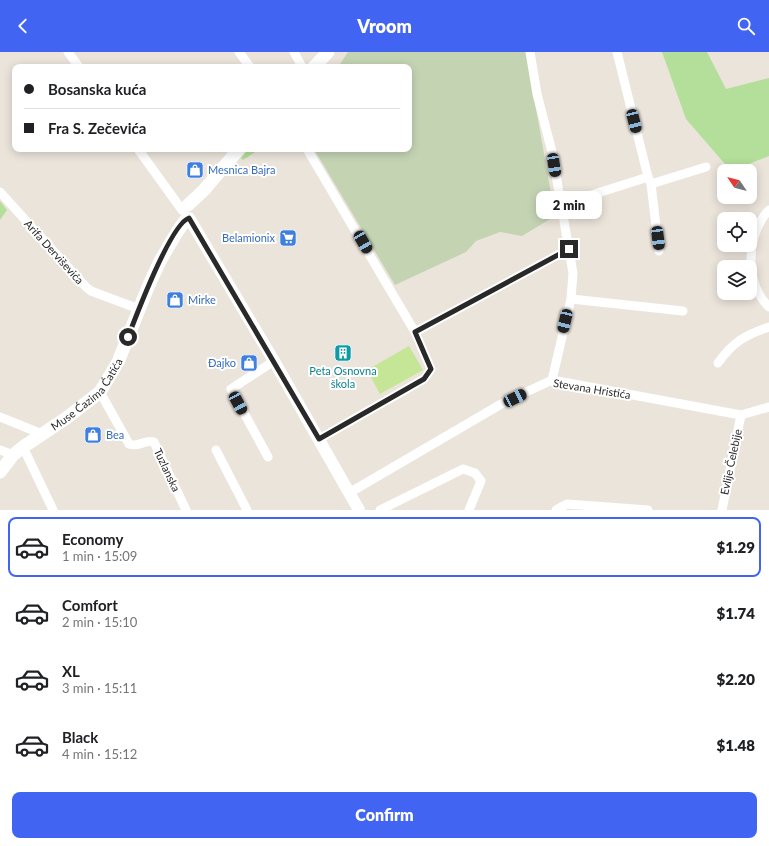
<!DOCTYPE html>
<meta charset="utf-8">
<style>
body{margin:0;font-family:Lato,sans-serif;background:#f6f6f6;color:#202124;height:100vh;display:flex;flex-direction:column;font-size:15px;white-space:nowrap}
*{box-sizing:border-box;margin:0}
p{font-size:13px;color:#757577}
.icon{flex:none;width:22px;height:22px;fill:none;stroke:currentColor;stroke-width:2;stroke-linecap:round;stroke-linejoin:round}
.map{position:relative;height:458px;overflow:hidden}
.details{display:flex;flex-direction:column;background:#fff;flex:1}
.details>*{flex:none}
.top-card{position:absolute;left:12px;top:12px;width:400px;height:88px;border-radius:8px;box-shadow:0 2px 10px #0003;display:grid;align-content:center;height:88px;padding:0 12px;background:#fff}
.needle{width:26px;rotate:305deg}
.tools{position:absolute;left:717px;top:112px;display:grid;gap:8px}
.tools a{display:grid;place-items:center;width:40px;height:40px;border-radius:8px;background:#fff;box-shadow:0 2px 10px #0003;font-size:20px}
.end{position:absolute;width:18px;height:18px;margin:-9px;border:5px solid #292929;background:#fff;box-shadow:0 0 0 2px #fff}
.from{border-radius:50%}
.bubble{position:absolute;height:28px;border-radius:8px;background:#fff;box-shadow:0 2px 10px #0003;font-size:13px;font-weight:800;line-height:28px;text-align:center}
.car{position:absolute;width:12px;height:24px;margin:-12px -6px;border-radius:5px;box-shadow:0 0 3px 1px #0007;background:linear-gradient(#222 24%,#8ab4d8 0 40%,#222 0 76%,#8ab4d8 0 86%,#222 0)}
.top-card b{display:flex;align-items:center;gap:14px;height:38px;font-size:15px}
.top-card b+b{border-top:1px solid #e0e0e0}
.top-card i{width:10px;height:10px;background:#202124}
ul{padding:7px 0 0;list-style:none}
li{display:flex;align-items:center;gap:12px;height:60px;margin:0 8px 6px;padding:0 4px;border:2px solid transparent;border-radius:8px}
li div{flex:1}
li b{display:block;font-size:15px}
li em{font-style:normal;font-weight:800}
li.selected{border-color:#4165f2}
li>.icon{width:36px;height:36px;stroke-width:1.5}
.button{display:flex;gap:8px;margin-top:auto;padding:8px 12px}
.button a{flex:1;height:46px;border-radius:8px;background:#4165f2;color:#fff;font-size:16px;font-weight:800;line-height:46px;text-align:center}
header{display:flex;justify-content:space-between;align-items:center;height:52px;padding:0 12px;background:#4165f2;color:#fff;font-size:18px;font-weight:800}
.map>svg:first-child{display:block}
.green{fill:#b3df9a}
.cemetery{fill:#c4d4b3}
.pitch{fill:#c5e696}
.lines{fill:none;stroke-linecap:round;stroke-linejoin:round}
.minor{stroke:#fff;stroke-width:9}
.tertiary{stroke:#fff;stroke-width:12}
.secondary{stroke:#fff;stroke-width:13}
.route{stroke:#292929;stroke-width:5}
.labels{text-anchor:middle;stroke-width:4;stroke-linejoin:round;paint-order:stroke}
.shop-label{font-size:11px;fill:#366cbe;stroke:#fff;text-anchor:start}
.street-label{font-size:11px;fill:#292929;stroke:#fff}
.culture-label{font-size:11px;fill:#0d838f;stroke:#fff}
</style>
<header><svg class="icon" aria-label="back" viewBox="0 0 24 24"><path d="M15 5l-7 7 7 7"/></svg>Vroom<svg class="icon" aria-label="search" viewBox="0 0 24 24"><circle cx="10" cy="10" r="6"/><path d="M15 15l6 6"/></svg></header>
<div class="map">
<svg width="769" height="458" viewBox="0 0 769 458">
<rect width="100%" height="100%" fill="#ebe4db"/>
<g class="green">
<polygon points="662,0 707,0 726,37 769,26 769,104 731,119 686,67"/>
<polygon points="249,97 260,97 243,108 241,106"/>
<polygon points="0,149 7,158 0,168"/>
</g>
<polygon class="cemetery" points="348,0 526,0 555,164 522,184 500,180 476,189 466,200 395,233 314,97 409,97 409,15 338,15"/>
<polygon class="pitch" points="409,294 423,318 380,342 367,318"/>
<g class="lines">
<g class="minor">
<polyline points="68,0 79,15"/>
<polyline points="239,0 250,15"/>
<polyline points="294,0 302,15"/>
<polyline points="530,0 537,42 552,100 573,221 571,247 552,328"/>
<polyline points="617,0 648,125 651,132 659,199"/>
<polyline points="138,97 182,158"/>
<polyline points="307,97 415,280 431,317 424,327 319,387"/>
<polyline points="651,132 706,115"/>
<polyline points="0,140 86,235 91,239 139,257"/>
<polyline points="560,153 648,125"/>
<path d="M769 158C746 182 744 231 769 255"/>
<polyline points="571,247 683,259"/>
<polyline points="415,280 569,197"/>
<path d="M718 311C733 290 745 283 769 275"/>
<path d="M100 340 129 392C138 396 145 387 154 390L186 458"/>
<polyline points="0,365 42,382"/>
<polyline points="23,395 53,458"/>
<polyline points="0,398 13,403"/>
<polyline points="216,398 247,458"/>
<polyline points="268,405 231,337 274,309"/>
<polyline points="349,441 503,351 552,328 741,363 769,355"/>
<polyline points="380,458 463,417 475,421 481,429 469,458"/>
<polyline points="556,458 567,452 648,458"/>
<polyline points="722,458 741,363"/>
</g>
<polyline class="tertiary" points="189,166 274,309 359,458"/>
<g class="secondary">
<polyline points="314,15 328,0"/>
<polyline points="188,153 204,138 239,97"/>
<path id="s1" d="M0 420 13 403 23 395 65 367 100 340 118 310 148 235 160 209 177 180 187 166"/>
</g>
</g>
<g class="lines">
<path class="route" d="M128 285C136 264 171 172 189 166L319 387 424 327 431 317 415 280 569 197"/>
</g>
<defs>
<symbol id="shop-square" viewBox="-11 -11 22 22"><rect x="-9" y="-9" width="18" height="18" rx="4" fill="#3f7fe0" stroke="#fff"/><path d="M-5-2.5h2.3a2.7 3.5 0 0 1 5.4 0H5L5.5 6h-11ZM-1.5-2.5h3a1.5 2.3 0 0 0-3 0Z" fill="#fff"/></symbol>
<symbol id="supermarket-square" viewBox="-11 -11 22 22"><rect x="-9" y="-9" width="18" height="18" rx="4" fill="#3f7fe0" stroke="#fff"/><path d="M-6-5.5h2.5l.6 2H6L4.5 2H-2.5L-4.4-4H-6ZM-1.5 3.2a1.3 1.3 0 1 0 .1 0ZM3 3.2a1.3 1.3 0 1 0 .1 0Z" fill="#fff"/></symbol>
<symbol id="building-square" viewBox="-11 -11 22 22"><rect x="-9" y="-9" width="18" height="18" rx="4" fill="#0f9aa8" stroke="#fff"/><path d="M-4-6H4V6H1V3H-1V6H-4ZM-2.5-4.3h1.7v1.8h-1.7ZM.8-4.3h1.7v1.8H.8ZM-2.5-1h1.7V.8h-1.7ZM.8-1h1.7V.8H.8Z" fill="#fff"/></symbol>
</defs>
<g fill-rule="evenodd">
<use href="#shop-square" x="185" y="108" width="20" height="20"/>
<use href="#supermarket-square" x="278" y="176" width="20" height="20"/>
<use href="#shop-square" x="165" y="238" width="20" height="20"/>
<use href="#building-square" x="333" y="291" width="20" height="20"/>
<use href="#shop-square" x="239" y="301" width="20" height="20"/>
<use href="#shop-square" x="83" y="373" width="20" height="20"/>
</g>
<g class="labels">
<g class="shop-label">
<text x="208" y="122">Mesnica Bajra</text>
<text x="275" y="190" text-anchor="end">Belamionix</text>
<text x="188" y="252">Mirke</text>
<text x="236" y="315" text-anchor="end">Đajko</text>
<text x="106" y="387">Bea</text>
</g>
<g class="street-label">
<text transform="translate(54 200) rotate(48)" y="4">Arifa Derviševića</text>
<text transform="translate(592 337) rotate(9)" y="4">Stevana Hristića</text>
<text dy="4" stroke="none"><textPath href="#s1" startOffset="118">Muse Ćazima Ćatića</textPath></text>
<text transform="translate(731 410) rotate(-78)" y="4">Evlije Čelebije</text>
<text transform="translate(167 418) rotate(65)" y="4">Tuzlanska</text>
</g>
<g class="culture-label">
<text x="343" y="323">Peta Osnovna<tspan x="343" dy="13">škola</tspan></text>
</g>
</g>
</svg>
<div class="tools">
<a><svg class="needle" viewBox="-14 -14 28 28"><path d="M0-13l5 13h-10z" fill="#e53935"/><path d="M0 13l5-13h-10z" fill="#757577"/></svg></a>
<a><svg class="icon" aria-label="locate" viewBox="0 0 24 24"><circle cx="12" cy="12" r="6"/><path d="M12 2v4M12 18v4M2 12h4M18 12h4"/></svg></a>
<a><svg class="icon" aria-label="layers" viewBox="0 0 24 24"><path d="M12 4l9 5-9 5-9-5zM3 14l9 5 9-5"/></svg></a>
</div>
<i class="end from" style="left:128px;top:285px"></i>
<i class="end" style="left:569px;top:197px"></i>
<div class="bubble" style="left:536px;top:139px;width:66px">2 min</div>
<i class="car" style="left:634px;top:69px;rotate:166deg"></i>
<i class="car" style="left:554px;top:113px;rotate:171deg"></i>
<i class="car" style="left:658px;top:186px;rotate:173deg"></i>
<i class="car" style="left:363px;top:190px;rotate:150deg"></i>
<i class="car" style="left:565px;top:269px;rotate:193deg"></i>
<i class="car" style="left:515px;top:346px;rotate:64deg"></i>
<i class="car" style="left:238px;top:351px;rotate:152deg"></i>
<div class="top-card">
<b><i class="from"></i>Bosanska kuća</b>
<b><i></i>Fra S. Zečevića</b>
</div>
</div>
<section class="details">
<ul>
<li class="selected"><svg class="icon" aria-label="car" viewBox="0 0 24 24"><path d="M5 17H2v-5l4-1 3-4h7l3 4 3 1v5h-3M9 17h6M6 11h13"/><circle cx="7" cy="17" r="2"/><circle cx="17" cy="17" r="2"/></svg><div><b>Economy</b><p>1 min · 15:09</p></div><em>$1.29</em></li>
<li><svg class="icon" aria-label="car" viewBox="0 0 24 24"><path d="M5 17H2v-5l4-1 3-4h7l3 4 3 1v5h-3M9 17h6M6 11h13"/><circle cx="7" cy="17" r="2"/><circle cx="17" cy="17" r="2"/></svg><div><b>Comfort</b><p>2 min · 15:10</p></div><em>$1.74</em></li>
<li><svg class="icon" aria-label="car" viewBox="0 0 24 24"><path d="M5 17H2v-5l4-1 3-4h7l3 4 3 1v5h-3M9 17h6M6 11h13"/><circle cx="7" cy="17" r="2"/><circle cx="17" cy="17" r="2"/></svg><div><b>XL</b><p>3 min · 15:11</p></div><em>$2.20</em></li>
<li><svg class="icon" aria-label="car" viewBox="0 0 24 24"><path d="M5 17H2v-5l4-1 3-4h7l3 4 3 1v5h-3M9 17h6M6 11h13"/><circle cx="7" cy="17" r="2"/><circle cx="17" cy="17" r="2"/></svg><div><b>Black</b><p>4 min · 15:12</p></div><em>$1.48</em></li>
</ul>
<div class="button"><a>Confirm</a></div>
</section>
